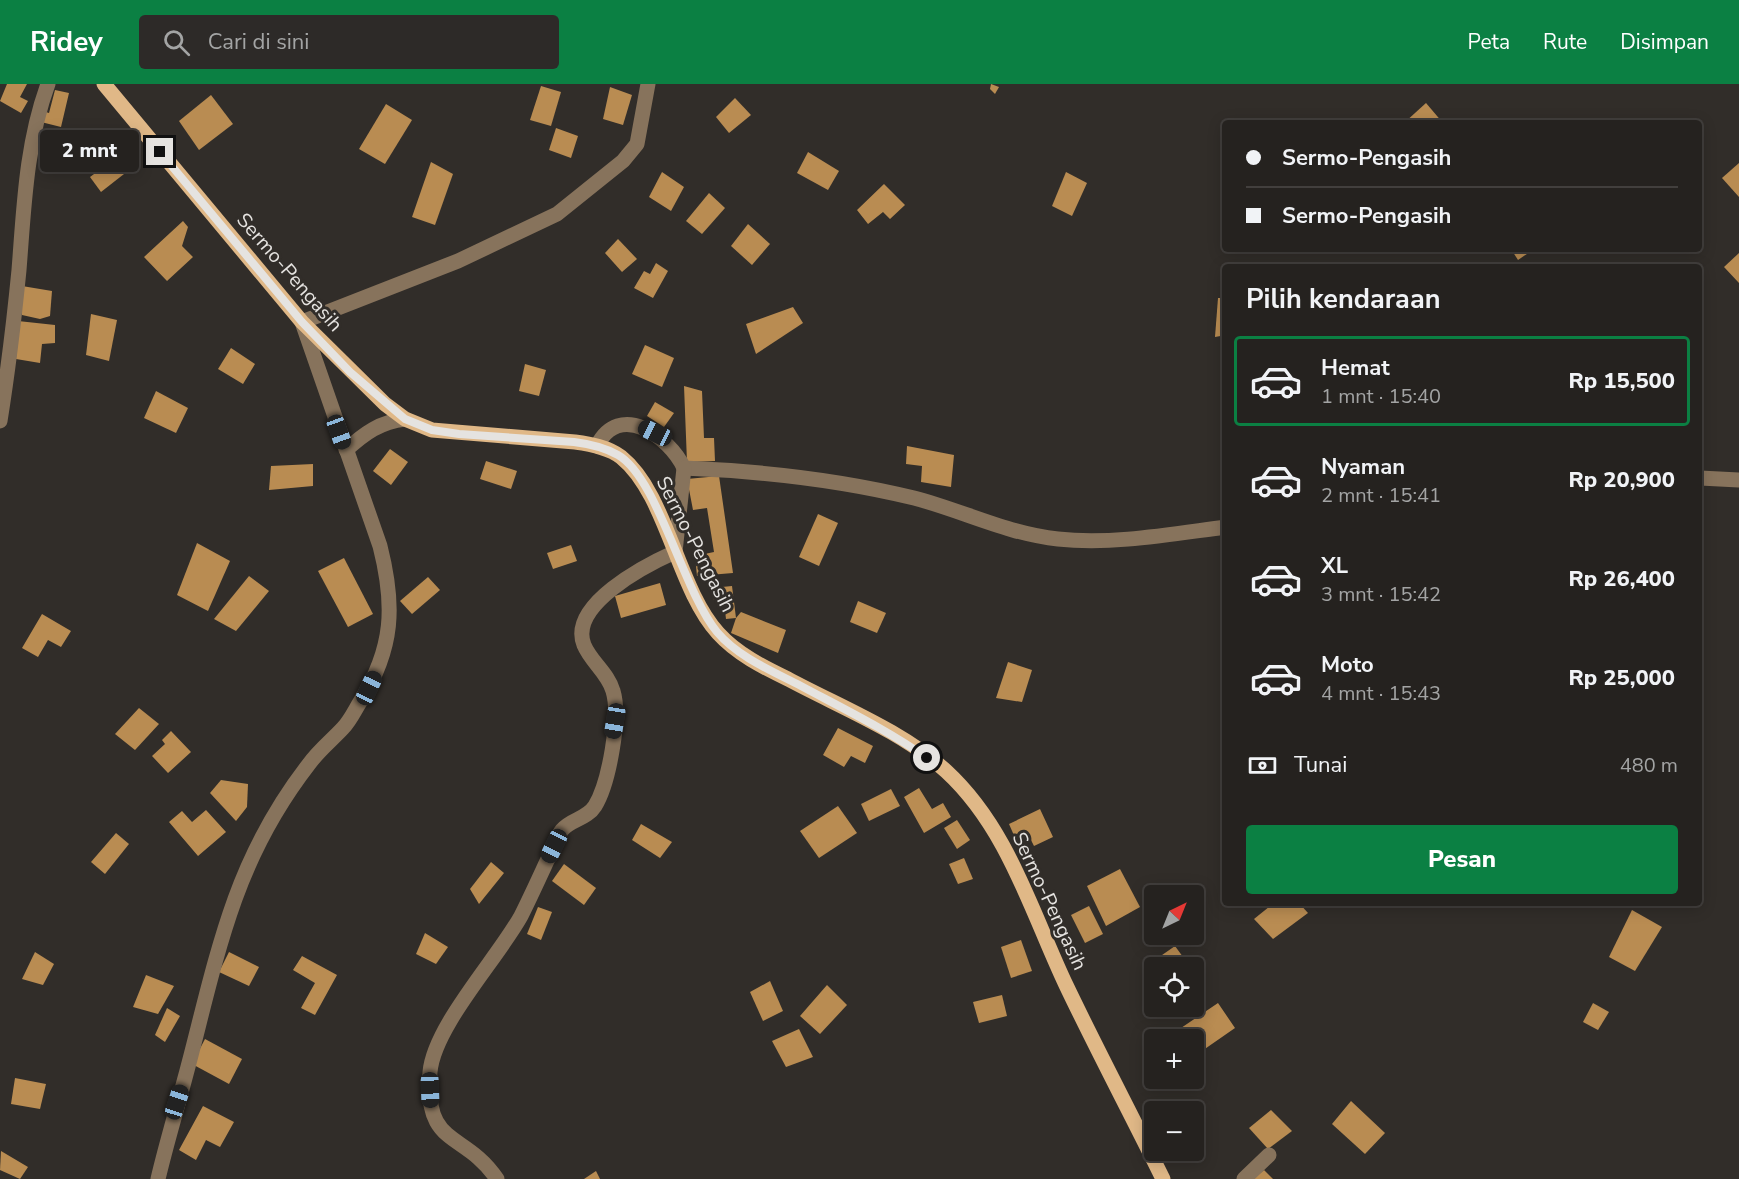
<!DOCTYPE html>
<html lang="id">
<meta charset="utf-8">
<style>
body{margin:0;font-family:"Nunito Sans",sans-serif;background:#2d2a28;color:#f1f3f6;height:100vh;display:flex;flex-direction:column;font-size:22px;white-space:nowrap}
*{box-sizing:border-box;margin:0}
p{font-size:20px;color:#a3a4a4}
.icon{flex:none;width:33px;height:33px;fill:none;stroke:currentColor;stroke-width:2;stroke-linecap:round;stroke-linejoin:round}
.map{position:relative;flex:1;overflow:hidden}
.panel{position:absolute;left:1222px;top:180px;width:480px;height:642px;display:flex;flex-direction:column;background:#25221f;border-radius:6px;box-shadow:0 3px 15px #0003,0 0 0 2px #423f3d}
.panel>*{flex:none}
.guide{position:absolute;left:1222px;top:36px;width:480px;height:132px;border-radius:6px;box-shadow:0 3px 15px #0003,0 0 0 2px #423f3d;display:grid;align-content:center;height:132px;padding:0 24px;background:#25221f}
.needle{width:39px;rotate:43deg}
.fabs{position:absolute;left:1144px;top:801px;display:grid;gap:12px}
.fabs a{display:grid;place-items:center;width:60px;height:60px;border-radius:6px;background:#25221f;box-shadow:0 3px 15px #0003,0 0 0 2px #423f3d;font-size:30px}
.end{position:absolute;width:27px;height:27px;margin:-14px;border:8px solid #e5e3e0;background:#111;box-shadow:0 0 0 3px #111}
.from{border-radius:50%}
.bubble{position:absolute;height:42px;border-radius:6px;background:#25221f;box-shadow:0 3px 15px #0003,0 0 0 2px #423f3d;font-size:20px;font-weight:800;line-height:42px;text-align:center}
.car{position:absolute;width:18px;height:36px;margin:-18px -9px;border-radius:8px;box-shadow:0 0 4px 2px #0007;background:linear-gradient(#222 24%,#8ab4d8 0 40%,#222 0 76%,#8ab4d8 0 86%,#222 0)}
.guide b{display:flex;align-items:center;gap:21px;height:57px;font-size:22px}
.guide b+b{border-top:2px solid #423f3d}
.guide i{width:15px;height:15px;background:#f1f3f6}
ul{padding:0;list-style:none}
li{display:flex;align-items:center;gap:18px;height:90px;margin:0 12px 9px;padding:0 12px;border:3px solid transparent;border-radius:6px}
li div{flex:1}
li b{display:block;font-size:22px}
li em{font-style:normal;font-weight:800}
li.selected{border-color:#0b8043}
li>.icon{width:54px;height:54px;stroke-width:1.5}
h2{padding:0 24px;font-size:27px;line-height:72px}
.pay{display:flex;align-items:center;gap:15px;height:66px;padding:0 24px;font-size:22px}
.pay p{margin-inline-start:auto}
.cta{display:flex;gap:12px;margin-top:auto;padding:12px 24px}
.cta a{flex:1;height:69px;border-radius:6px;background:#0b8043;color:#fff;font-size:24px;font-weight:800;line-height:69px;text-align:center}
header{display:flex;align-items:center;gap:36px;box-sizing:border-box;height:84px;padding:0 30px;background:#0b8043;color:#fff}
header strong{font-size:28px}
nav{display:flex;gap:33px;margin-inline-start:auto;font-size:21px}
.search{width:420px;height:54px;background:#2d2a28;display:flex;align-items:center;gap:15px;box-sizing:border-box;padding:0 21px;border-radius:6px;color:#a3a4a4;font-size:22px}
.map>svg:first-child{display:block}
.building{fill:#b98c52}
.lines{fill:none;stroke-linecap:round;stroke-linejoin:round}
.minor{stroke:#87735c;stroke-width:15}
.major{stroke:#e0b887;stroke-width:15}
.route{stroke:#e5e3e0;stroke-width:8}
.labels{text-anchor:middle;stroke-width:6;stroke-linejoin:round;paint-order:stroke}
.street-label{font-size:20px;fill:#e5e3e0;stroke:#312d29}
</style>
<header>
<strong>Ridey</strong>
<div class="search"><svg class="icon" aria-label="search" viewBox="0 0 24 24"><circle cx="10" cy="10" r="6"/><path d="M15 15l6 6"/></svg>Cari di sini</div>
<nav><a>Peta</a><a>Rute</a><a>Disimpan</a></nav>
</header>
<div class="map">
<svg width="1739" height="1095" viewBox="0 0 1739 1095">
<rect width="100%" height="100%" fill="#312d29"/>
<g class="building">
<polygon points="7,0 27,0 20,13 28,17 21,29 0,17"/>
<polygon points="991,0 999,3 995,10 990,5"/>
<polygon points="541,2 561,8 551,42 530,36"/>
<polygon points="610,3 632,11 623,41 603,35"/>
<polygon points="55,6 69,9 61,43 37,37 40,26 49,29"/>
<polygon points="211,11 233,40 199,66 179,37"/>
<polygon points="735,14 751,31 729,49 716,33"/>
<polygon points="1426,19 1443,39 1404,39"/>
<polygon points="386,20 412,36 385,80 359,65"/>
<polygon points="556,44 578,52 571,74 549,66"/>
<polygon points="808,68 839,87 828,106 797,89"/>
<polygon points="113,76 124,90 101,108 90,93"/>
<polygon points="431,78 453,90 435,141 412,133"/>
<polygon points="1739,79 1739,113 1722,94"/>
<polygon points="662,88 684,103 671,127 649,113"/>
<polygon points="1066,88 1087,99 1072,132 1052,122"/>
<polygon points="884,100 905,121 890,135 883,128 868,140 857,126"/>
<polygon points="709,109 725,124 702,150 686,137"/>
<polygon points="183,137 188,143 182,162 193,173 167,197 144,173"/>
<polygon points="748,140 770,160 752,181 731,162"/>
<polygon points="618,155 637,175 622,188 605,169"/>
<polygon points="1511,165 1534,165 1518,176"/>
<polygon points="1739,169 1739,199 1724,183"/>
<polygon points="656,179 668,187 653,214 634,204 644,187 650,190"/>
<polygon points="22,202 52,207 50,232 40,235 22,231"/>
<polygon points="1218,214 1226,214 1226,251 1215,253"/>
<polygon points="793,223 803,239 756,270 746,240"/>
<polygon points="91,230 117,236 109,277 86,271"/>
<polygon points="18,237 55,241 55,259 42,260 40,279 16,275"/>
<polygon points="645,261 674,274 662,303 632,290"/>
<polygon points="231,264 255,280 243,300 218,285"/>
<polygon points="525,280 546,286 539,312 519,307"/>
<polygon points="684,302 702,307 704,354 714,354 715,377 687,378"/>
<polygon points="156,307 188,324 176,349 144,334"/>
<polygon points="655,318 674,329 664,343 647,332"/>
<polygon points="907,362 954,371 951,403 921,398 922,382 906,380"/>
<polygon points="390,365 408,378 391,401 373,387"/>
<polygon points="486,377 517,387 511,405 480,395"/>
<polygon points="313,380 313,402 269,406 271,382"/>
<polygon points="719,392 733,489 697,492 695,472 714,468 707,424 693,426 687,395"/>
<polygon points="818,430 838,439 819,482 799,473"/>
<polygon points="197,459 230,477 208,527 177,511"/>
<polygon points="571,461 577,477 553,485 547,469"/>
<polygon points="344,474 373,530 348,543 318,487"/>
<polygon points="249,492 269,507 236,547 214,535"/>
<polygon points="428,493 440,506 412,530 400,517"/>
<polygon points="660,499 666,521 621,534 615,512"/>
<polygon points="732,502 736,534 741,528 786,546 778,569 731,549 736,534 726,535 724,518 713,515 712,504"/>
<polygon points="858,517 886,529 877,549 850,538"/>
<polygon points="42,530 71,547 61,563 48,556 38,573 22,564"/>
<polygon points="1008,578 1032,586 1022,618 996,614"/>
<polygon points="139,624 159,640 135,666 115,650"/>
<polygon points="838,644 873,662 865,679 851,672 844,683 823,671"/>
<polygon points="171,647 191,668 168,689 152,672 165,660 162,656"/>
<polygon points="221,696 248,700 247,723 236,737 210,709"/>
<polygon points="919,704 932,725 943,719 951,733 924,749 904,713"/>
<polygon points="891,705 900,722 869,737 861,720"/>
<polygon points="838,722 857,749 819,774 800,747"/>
<polygon points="1040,725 1053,753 1034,762 1028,750 1016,756 1009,740"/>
<polygon points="206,726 226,748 198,772 169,738 182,727 192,738"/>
<polygon points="957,736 970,756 957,765 944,744"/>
<polygon points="641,740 672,758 660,774 632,756"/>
<polygon points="116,749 129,760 105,790 91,778"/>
<polygon points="964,774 973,795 958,800 949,780"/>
<polygon points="491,778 504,789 479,820 470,805"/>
<polygon points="564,780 596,804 584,821 552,797"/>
<polygon points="1120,785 1140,823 1106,842 1087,802"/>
<polygon points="1274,819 1299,819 1308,829 1273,855 1254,835"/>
<polygon points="1089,822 1103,850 1085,859 1071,831"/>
<polygon points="538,823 552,828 541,856 527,850"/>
<polygon points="1632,826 1662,843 1635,887 1609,873"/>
<polygon points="425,849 448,863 436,880 416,870"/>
<polygon points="1021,856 1032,887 1011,894 1001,863"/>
<polygon points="1175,862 1191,884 1155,884 1155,903 1142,885"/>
<polygon points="35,868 54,880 43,901 22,895"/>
<polygon points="229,868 259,883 249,902 219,888"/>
<polygon points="302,872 337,891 315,931 301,924 315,899 293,886"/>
<polygon points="146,891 174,902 158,930 133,923"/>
<polygon points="770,897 783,927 763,937 750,908"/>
<polygon points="827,901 847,921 820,950 800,932"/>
<polygon points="1002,911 1007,932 979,939 973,918"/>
<polygon points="1218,919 1235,944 1199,969 1194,962 1194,956 1189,956 1181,944"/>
<polygon points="1593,919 1609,928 1598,946 1583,938"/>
<polygon points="167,924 180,932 165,958 155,951"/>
<polygon points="799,945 813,973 786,983 772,957"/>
<polygon points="205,955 242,975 229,1000 192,980"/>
<polygon points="15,994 46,1000 40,1025 11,1020"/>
<polygon points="1351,1017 1385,1049 1365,1070 1332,1040"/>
<polygon points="203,1022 234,1038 220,1063 206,1056 196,1076 179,1066"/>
<polygon points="1271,1026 1292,1047 1268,1065 1249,1044"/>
<polygon points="1,1067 28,1083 20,1095 0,1086"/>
<polygon points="1264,1086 1273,1095 1253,1095"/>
<polygon points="596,1087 600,1095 584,1095"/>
</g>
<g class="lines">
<g class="minor">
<path d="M0 337C8 287 14 237 19 186 24 123 26 60 48 0"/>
<path d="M597 362C619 317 669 352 684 384 759 387 840 396 914 414 961 426 1008 450 1058 455 1112 461 1172 450 1226 443"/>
<path d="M346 366C365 349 380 338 405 335"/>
<polyline points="1700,394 1739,396"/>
<path d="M158 1095C166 1061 176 1028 185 994 201 935 214 873 235 815 252 768 278 720 309 680 319 666 332 656 343 644 350 637 355 626 360 618 394 564 395 521 380 462L302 238 458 177 557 130 623 77 637 60 648 0"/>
<path d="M497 1095C464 1046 424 1065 430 988 434 942 498 874 521 832 532 810 542 788 552 766 555 760 558 751 562 746 571 735 587 735 595 722 609 699 621 633 613 607 608 589 591 578 584 561 568 521 646 481 675 468L684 384"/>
<polyline points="1244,1095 1269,1071"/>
</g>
<path class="major" d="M104 0 302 238 385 320 405 335 432 346 575 358C590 360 608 363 621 373 667 410 677 504 718 549 737 570 763 583 788 595 840 623 902 647 946 687 1008 744 1031 827 1066 901 1097 966 1131 1030 1163 1095"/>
</g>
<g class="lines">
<path class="route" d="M160 68 302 238 350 288 405 335 432 346 459 350 574 358C590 360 604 363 618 371 658 394 683 507 717 548 738 573 772 587 801 602 844 625 887 646 927 674"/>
</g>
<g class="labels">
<g class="street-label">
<text transform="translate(290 188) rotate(49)" y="7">Sermo-Pengasih</text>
<text transform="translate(696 460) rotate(63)" y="7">Sermo-Pengasih</text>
<text transform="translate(1050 817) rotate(65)" y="7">Sermo-Pengasih</text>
</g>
</g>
</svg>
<div class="fabs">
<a><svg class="needle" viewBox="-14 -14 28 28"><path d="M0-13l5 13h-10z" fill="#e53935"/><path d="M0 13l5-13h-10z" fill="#a3a4a4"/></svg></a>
<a><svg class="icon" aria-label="locate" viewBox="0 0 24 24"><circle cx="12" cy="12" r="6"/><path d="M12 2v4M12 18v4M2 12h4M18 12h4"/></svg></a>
<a>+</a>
<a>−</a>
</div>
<i class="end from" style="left:927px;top:674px"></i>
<i class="end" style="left:160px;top:68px"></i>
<div class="bubble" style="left:40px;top:46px;width:99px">2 mnt</div>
<i class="car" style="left:339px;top:348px;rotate:160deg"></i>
<i class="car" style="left:655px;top:349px;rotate:296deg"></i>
<i class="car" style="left:369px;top:604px;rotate:25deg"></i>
<i class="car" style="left:615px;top:637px;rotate:189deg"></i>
<i class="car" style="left:554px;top:762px;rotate:206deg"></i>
<i class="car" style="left:430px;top:1006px;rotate:178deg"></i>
<i class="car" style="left:177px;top:1018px;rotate:18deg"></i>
<div class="guide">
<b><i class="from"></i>Sermo-Pengasih</b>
<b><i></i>Sermo-Pengasih</b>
</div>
<section class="panel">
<h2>Pilih kendaraan</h2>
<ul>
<li class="selected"><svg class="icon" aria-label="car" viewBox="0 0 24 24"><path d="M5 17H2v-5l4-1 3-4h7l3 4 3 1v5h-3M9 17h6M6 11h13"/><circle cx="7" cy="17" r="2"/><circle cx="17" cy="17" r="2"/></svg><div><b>Hemat</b><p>1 mnt · 15:40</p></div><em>Rp 15,500</em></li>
<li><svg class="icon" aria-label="car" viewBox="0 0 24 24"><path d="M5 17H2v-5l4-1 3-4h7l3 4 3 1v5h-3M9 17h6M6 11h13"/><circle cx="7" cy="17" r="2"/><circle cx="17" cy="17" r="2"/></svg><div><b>Nyaman</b><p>2 mnt · 15:41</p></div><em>Rp 20,900</em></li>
<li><svg class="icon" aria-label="car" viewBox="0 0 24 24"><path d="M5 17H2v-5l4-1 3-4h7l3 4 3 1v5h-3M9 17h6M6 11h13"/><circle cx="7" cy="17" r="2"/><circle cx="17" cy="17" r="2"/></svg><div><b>XL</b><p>3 mnt · 15:42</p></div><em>Rp 26,400</em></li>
<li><svg class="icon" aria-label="car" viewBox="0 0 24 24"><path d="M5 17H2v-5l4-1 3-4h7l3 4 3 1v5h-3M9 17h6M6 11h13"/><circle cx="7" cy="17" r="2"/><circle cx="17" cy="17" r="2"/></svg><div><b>Moto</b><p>4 mnt · 15:43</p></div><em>Rp 25,000</em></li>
</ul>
<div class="pay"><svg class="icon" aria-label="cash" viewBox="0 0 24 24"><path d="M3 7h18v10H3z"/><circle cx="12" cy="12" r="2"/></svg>Tunai<p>480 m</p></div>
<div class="cta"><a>Pesan</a></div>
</section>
</div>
